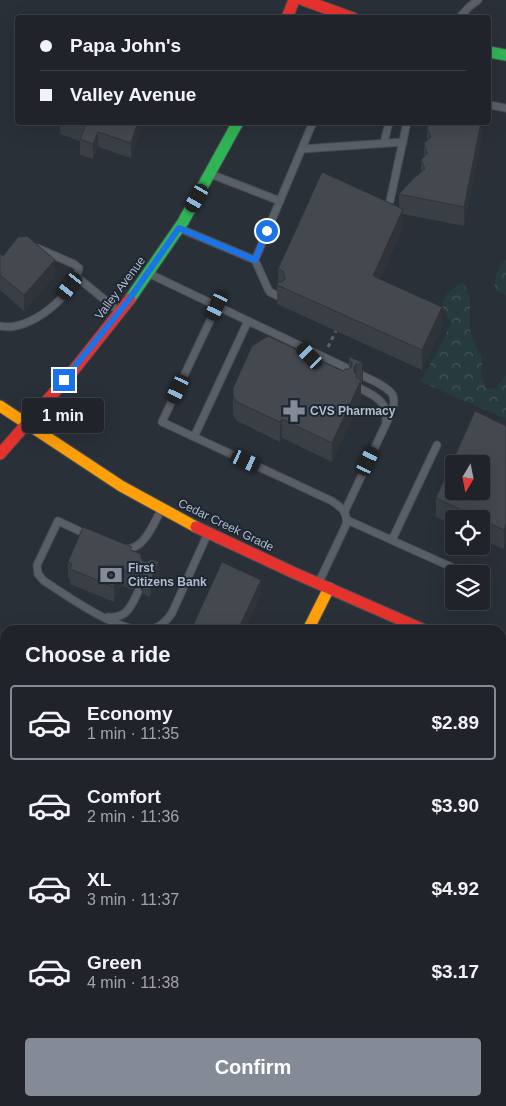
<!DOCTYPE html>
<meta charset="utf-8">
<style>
body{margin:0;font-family:Arial,sans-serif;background:#282c32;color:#f1f3f6;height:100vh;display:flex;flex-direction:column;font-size:19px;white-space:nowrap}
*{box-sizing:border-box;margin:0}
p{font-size:16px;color:#a2a4a8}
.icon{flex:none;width:28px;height:28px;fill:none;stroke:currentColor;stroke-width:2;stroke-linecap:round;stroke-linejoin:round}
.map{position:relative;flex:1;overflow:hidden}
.details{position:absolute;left:0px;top:625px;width:506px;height:481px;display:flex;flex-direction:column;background:#20242a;border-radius:15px 15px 0 0;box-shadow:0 5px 20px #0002,0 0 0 1px #3d4147}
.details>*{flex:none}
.hud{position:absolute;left:15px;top:15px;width:476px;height:110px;border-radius:5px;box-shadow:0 5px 20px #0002,0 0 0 1px #3d4147;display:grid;align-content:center;height:110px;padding:0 25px;background:#20242a}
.needle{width:32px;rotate:190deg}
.buttons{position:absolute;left:445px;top:455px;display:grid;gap:10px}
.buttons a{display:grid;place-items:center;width:45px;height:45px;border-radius:5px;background:#20242a;box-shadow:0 5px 20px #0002,0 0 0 1px #3d4147;font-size:25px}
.end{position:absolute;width:22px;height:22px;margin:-11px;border:6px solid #1a73e8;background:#fff;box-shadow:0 0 0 2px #fff}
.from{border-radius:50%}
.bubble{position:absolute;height:35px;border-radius:5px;background:#20242a;box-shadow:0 5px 20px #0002,0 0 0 1px #3d4147;font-size:16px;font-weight:700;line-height:35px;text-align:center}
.car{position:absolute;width:15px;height:30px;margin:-15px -8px;border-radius:6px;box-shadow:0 0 4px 1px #0007;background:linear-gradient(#222 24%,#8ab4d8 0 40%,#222 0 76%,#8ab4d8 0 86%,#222 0)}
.hud b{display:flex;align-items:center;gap:18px;height:48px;font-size:19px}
.hud b+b{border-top:1px solid #3d4147}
.hud i{width:12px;height:12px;background:#f1f3f6}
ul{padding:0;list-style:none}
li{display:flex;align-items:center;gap:15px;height:75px;margin:0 10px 8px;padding:0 15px;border:2px solid transparent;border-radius:5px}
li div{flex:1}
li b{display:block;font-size:19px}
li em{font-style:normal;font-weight:700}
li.selected{border-color:#848b96}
li>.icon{width:45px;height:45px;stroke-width:1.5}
h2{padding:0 25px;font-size:22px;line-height:60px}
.button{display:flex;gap:10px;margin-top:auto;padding:10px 25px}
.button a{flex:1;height:58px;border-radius:5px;background:#848b96;color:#fff;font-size:20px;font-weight:700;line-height:58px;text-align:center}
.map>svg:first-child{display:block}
.forest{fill:url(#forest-crowns)}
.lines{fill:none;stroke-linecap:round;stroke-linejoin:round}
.lane-casing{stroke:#484c53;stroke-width:9}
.street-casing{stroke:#484c53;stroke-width:16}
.fast-casing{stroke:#484c53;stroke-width:13}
.slow-casing{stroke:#484c53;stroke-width:13}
.jam-casing{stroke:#484c53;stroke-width:13}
.path{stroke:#5d636a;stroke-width:3;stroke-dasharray:4 4;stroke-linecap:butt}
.lane{stroke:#5a5e66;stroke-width:7}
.street{stroke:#5a5e66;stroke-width:14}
.fast{stroke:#30b455;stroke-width:11}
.slow{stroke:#ff9f0a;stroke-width:11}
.jam{stroke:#e5322d;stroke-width:11}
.wall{fill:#3a3f45}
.shaded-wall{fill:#303338}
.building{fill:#444950;stroke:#303338;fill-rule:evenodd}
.route{stroke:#1a73e8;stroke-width:6}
.labels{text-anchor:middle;stroke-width:4;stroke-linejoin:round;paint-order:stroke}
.street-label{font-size:12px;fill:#b4bcc9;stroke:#1d2633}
.poi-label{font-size:12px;font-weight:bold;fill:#b4bcc9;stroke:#1d2633;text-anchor:start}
</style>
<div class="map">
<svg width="506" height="1106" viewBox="0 0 506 1106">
<defs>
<pattern id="forest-crowns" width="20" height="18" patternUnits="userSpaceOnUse" patternTransform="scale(1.25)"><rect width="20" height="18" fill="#273a3e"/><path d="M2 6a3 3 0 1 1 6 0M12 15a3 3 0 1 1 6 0" fill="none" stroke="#445559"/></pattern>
</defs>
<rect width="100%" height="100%" fill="#2a3038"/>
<g class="forest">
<path d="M506 259V295L495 290C494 278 497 267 506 259Z"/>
<path d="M464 282 470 298V329L473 340 482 357 481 376 486 388 495 389 506 375V419L421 382 447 332 451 322C435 303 444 292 464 282Z"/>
</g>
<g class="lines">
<defs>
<g id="lane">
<polyline points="459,18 469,7 478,0"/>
<polyline points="489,105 506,108"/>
<polyline points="384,143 389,122"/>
<polyline points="302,149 403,142"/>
<polyline points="213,175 280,201"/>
<polyline points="390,201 407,122"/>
<polyline points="181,229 255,260 313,122"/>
<polyline points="255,260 268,289 270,292 280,297"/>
<path d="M152 275 376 382C390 390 398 394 392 411L345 511"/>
<polyline points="77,277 117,310"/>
<path d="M217 306 162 422 332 501C342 508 348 512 346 525L319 582"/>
<path d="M0 326C29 333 74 295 79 268L74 264 37 248"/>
<path d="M359 388C374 395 389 402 386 421"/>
<polyline points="194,437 248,321"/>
<polyline points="347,520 467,574"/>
<path d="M88 535 58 521 37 565 38 574 44 581C68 596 127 640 155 628 163 625 168 619 172 613L208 533"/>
<polyline points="392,540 437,445"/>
<path d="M123 549C143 551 152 527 160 512"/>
<path d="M108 617C127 619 131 606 138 592"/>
</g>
<g id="street">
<polyline points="0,956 5,951"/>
<polyline points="501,980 506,981"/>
<polyline points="230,1101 232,1106"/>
</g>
<g id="fast">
<polyline points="489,52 506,55"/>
<polyline points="130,299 183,222 238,122"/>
</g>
<g id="slow">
<polyline points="0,406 121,486 196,527"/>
<polyline points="308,630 329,588"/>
<polyline points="501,664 506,666"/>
</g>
<g id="jam">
<polyline points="303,0 353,18"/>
<polyline points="287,18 294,0"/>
<polyline points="0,454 73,371 130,299"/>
<polyline points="196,527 292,572 424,630"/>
</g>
</defs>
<use href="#lane" class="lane-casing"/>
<use href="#street" class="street-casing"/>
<use href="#fast" class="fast-casing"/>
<use href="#slow" class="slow-casing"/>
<use href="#jam" class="jam-casing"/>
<polyline class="path" points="328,347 336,331"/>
<use href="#lane" class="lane"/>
<use href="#street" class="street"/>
<use href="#fast" class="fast"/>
<use href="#slow" class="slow"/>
<use href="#jam" class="jam"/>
</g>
<g class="wall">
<polygon points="60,122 142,122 142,125 131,158 98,147 93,159 80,155 80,141 60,134"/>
<polygon points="426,122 482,122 482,135 464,226 403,214 403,228 380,279 442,327 422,370 277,304 277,285 278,282 278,269 399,207 399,194 421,172 421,160 424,157 424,143 427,141 427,128 428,127 426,125"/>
<polygon points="0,253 3,256 55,276 24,311 0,290"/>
<polygon points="349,359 363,363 363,382 361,383 361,399 332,462 282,438 280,442 237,421 233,415 233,396 343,371 349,369"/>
<polygon points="506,426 504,549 481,539 481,519 454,519 454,525 436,517 436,498"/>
<polygon points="132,550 141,558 159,577 150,597 143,594 143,589 140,587 135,587 133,590 121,585 114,602 70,584 70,579 68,578 68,562"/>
<polygon points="501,886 506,888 506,933 501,931"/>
<polygon points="506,1040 506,1054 505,1054 505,1043"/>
</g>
<g class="shaded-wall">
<polygon points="138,122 142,122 142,125 131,158 131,143"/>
<polygon points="481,122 482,122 482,135 464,226 464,207"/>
<polygon points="98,132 98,147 93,159 93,144"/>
<polygon points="403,209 403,228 373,295 373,276"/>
<polygon points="55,260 55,276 24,311 24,295"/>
<polygon points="442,307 442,327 422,370 422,350"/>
<polygon points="363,363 363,382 362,383 362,364"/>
<polygon points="356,364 357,388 361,380 361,399 332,462 332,443 354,367"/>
<polygon points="282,419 282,438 280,442 280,422"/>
<polygon points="506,524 506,544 504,549 504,530"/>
<polygon points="159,562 159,577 150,597 150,581"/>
<polygon points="121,569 121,585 114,602 114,587"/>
<polygon points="135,572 135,587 133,590 133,574"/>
<polygon points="261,580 261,595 245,630 238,630"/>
</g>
<g class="building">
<polygon points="72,122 138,122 131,143 98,132 93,144 80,139 85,127"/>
<polygon points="433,122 481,122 464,207 399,194 414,178 425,169 421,160 427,153 424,143 431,137 427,128"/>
<polygon points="322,172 403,209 373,276 442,307 422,350 277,285 278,282 282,282 285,279 283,271 278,269"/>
<polygon points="27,236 55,260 24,295 0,275 0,253 3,256 18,237"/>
<polygon points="268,336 343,371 345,369 349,369 352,366 352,362 349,359 350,357 363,363 362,364 356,364 354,367 354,372 357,374 356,377 361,380 332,443 282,419 280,422 237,402 233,396 233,388 252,346"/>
<path d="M475 411 506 426V524L504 530 436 498ZM454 464H481V491H454Z"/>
<polygon points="83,527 132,547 130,550 141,554 141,558 143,561 147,562 151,559 159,562 150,581 143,578 143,574 140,572 135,572 133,574 121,569 114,587 70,569 72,564 68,562"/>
<polygon points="222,562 261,580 238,630 191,630"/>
<polygon points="41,625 45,628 48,625 52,630 36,630"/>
<polygon points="501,886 506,888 506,922 501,920"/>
<polygon points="332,1101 364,1101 366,1106 332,1106 333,1106"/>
<polygon points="398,1101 412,1101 412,1106 387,1106 387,1105 398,1105"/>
</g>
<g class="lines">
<polyline class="route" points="64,380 128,301 179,228 255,260 267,231"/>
</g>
<defs>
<symbol id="pharmacy-bare" viewBox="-9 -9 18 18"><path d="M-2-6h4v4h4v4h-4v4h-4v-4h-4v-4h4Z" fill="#848b96" stroke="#1d2633" stroke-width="2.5" paint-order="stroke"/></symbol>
<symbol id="bank-bare" viewBox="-9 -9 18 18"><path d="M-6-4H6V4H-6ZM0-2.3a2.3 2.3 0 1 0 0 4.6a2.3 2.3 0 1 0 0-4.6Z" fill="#848b96" stroke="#1d2633" stroke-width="2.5" paint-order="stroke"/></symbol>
</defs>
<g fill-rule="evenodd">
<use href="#pharmacy-bare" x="278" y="395" width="32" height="32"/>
<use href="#bank-bare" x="95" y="559" width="32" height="32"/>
</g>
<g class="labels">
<g class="street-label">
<text transform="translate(120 288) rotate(-53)" y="4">Valley Avenue</text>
<text transform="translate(226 525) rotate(26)" y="4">Cedar Creek Grade</text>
</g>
<g class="poi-label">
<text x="310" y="415">CVS Pharmacy</text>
<text x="128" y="572">First<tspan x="128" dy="14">Citizens Bank</tspan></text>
</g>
</g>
</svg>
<div class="buttons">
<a><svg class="needle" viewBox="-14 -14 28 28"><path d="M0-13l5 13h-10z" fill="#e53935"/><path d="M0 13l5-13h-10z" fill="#a2a4a8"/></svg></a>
<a><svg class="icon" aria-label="locate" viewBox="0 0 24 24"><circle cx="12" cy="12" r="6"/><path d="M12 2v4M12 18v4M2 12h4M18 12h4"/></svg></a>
<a><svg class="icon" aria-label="layers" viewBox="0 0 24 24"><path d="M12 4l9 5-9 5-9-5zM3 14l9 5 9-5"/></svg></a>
</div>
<i class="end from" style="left:267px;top:231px"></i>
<i class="end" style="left:64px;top:380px"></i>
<div class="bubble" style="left:22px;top:398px;width:82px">1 min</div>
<i class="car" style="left:197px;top:198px;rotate:210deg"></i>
<i class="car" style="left:70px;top:286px;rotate:217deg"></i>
<i class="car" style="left:217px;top:306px;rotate:205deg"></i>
<i class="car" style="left:310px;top:356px;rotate:316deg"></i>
<i class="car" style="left:178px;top:389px;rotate:205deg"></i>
<i class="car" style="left:246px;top:461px;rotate:115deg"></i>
<i class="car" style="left:368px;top:461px;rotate:25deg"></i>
<div class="hud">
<b><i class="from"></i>Papa John's</b>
<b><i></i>Valley Avenue</b>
</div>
<section class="details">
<h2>Choose a ride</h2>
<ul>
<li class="selected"><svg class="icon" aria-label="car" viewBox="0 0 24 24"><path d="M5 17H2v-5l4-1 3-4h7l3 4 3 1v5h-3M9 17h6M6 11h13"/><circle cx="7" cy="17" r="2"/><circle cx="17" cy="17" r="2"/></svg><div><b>Economy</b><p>1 min · 11:35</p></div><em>$2.89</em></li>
<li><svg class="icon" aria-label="car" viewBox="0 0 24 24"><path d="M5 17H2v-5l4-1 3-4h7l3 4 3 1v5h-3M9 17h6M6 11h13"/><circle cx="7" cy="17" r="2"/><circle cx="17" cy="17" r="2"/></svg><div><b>Comfort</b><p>2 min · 11:36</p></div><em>$3.90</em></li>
<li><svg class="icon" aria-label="car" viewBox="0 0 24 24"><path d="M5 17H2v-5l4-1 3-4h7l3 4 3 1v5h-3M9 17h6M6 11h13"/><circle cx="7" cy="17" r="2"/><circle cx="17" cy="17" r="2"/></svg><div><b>XL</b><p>3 min · 11:37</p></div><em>$4.92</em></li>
<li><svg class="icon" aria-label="car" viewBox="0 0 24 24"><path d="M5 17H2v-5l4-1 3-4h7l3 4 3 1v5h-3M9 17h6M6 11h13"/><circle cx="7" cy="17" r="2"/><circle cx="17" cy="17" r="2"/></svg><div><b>Green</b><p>4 min · 11:38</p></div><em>$3.17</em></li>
</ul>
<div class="button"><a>Confirm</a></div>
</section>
</div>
